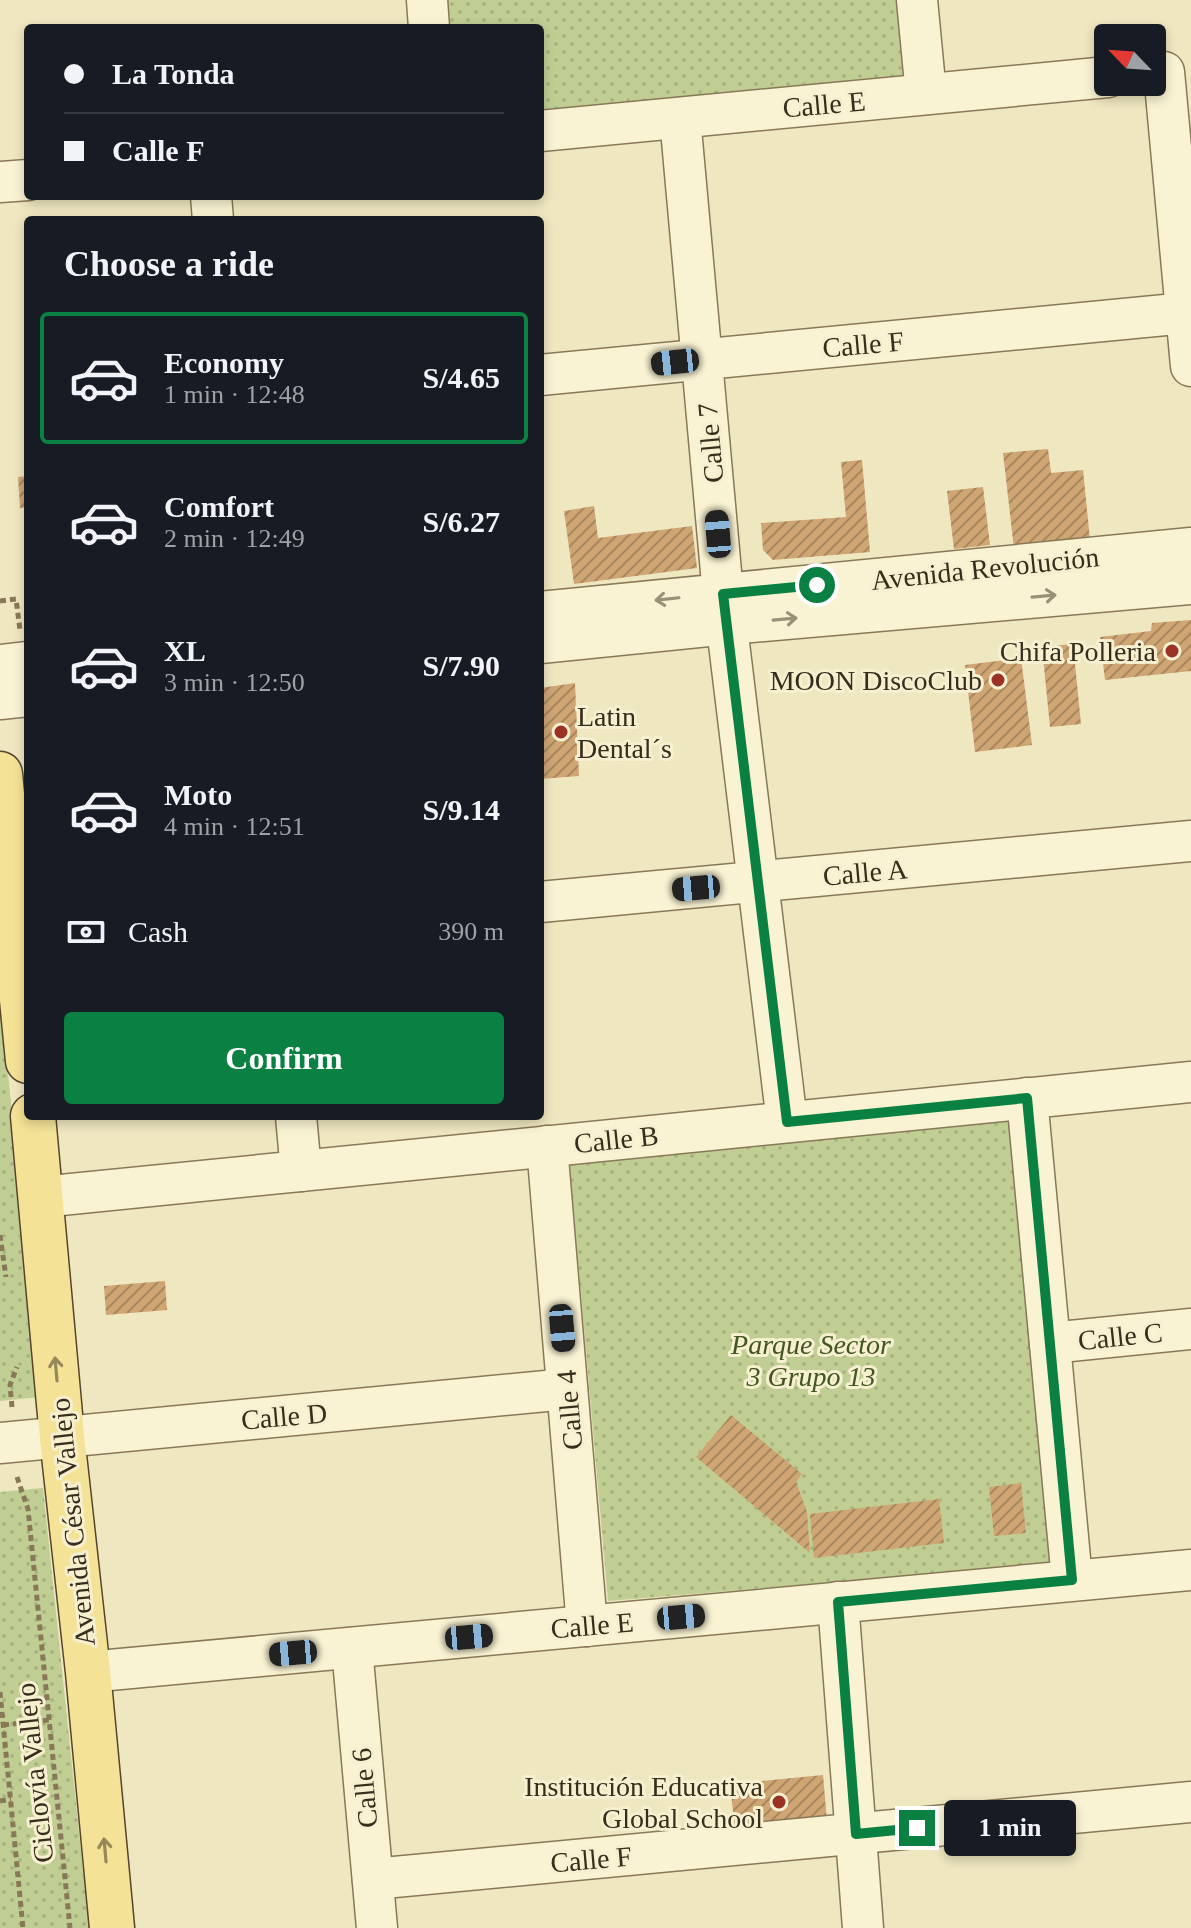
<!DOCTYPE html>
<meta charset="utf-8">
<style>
body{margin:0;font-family:"Times New Roman",serif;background:#20242c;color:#f1f3f6;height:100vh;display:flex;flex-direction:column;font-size:30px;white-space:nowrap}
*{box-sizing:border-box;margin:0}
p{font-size:26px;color:#9ea1a6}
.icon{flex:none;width:44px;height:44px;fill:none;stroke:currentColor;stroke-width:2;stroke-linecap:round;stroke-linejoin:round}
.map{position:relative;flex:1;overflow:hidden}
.details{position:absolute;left:24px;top:216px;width:520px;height:904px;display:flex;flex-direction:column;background:#171b24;border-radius:8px;box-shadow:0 4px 12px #0003}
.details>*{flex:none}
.banner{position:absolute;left:24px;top:24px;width:520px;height:176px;border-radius:8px;box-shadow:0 4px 12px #0003;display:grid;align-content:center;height:176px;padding:0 40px;background:#171b24}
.needle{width:52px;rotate:295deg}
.fabs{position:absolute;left:1094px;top:24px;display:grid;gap:16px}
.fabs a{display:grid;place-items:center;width:72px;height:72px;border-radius:8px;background:#171b24;box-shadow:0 4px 12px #0003;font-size:40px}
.end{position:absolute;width:36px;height:36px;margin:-18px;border:10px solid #0b8043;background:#fff;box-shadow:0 0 0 4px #fff}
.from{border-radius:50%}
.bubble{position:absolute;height:56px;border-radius:8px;background:#171b24;box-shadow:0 4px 12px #0003;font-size:26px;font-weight:700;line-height:56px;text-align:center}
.car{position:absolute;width:24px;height:48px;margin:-24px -12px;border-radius:10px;box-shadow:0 0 6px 2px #0007;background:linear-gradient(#222 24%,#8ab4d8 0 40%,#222 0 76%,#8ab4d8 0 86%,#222 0)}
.banner b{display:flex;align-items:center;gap:28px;height:76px;font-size:30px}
.banner b+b{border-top:2px solid #363941}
.banner i{width:20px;height:20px;background:#f1f3f6}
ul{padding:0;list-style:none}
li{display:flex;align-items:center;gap:24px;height:132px;margin:0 16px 12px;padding:0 24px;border:4px solid transparent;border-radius:8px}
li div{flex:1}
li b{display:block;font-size:30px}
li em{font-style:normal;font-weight:700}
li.active{border-color:#0b8043}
li>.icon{width:72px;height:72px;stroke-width:1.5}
h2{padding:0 40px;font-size:36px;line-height:96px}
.pay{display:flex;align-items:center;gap:20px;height:88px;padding:0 40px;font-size:30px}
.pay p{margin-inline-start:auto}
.action{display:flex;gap:16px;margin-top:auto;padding:16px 40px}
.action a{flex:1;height:92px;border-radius:8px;background:#0b8043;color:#fff;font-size:32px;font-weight:700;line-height:92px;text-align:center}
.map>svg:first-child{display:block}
.park{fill:url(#park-dots)}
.building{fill:url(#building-hatch)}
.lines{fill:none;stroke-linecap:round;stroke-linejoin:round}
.minor-casing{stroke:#897857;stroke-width:43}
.major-casing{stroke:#56452c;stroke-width:47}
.path{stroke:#897857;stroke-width:5;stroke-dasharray:6 4;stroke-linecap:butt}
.minor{stroke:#faf3d3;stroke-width:40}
.major{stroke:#f4e296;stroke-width:44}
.oneway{stroke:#999078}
.oneway2{stroke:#968859}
.route{stroke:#0b8043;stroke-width:10}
.poi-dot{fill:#9a3225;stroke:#f6f0d0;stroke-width:3}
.labels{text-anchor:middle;stroke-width:6;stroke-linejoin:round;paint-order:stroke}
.street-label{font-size:28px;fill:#382d1c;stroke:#f6f0d0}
.poi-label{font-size:28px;fill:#382d1c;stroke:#f6f0d0;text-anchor:end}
.park-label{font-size:28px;font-style:italic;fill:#425522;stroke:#f6f0d0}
</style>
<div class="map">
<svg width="1191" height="1928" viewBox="0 0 1191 1928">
<defs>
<pattern id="park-dots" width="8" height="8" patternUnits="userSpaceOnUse" patternTransform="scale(2)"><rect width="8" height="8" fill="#c0ce94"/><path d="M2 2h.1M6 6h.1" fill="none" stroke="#a6b17f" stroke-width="1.8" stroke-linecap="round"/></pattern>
<pattern id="building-hatch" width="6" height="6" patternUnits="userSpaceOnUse" patternTransform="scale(2)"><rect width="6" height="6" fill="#cfa574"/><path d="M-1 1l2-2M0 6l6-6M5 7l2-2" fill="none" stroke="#a9875e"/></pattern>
</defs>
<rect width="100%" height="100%" fill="#efe7c0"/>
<g class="park">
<polygon points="447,0 903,0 911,82 540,115 540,28 450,28"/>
<polygon points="2,1012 40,1397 0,1401 0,1013"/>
<polygon points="1014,1117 1055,1564 608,1601 569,1158"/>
<polygon points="43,1488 89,1928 0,1928 0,1492"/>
</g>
<g class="building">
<polygon points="1048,449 1051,473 1083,470 1090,540 1014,549 1003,453"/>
<polygon points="862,460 870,552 773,560 763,550 761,523 846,517 841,462"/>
<polygon points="28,476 28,507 20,508 18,477"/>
<polygon points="983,487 990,545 954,549 947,491"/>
<polygon points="594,506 598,538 692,526 697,568 574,584 564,511"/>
<polygon points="1191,620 1191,671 1105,680 1100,637 1151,631 1152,623"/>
<polygon points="1073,644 1081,724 1050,727 1042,647"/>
<polygon points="1021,658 1032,745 975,752 965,665"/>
<polygon points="575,683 579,776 540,779 540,688"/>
<polygon points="165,1281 167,1310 106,1315 104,1286"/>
<polygon points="731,1415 802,1474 796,1482 807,1512 810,1553 696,1457"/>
<polygon points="1021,1483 1026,1533 994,1536 989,1487"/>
<polygon points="939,1499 944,1543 814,1558 810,1514"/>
<polygon points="823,1775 827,1820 735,1829 730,1784"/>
</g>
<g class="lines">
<defs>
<g id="minor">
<polyline points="427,0 429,28"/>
<polyline points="917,0 926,94"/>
<polyline points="1164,72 1191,366"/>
<polyline points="680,118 723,594 787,1122"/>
<polyline points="540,131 1108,77"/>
<polyline points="0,182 28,180"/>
<polyline points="211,196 213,220"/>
<polyline points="540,375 1186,313"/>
<polyline points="540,612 1191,548"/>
<polyline points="540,643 728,624 1191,584"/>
<polyline points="0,665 28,662"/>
<polyline points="0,699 28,696"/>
<polyline points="540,902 1191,841"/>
<polyline points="1027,1098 1072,1580"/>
<polyline points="296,1116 301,1171"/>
<polyline points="547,1146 587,1626"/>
<polyline points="41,1197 1191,1082"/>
<polyline points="1050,1343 1191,1329"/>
<polyline points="0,1443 567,1389"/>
<polyline points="838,1602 863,1928"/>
<polyline points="352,1648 377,1928"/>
<polyline points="88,1672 1191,1570"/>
<polyline points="373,1879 1191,1802"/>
</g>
<g id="major">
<polyline points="0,774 28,1061"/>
<polyline points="33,1116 62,1437 88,1672 112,1928"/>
</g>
</defs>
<use href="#minor" class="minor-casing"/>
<use href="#major" class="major-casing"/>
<g class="path">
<polyline points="0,601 16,599 20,630"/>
<polyline points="0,1235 6,1277"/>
<polyline points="12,1407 10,1385 17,1367"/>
<polyline points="17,1477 28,1509 70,1928"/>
<polyline points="0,1692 23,1928"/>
<polyline points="3,1725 50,1720"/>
<polyline points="0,1801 11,1799"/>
</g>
<use href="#minor" class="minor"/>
<use href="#major" class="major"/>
</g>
<defs><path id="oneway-shaft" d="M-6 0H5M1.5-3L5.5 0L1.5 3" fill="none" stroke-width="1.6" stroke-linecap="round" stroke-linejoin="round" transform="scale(2)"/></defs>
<g class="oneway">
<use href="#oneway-shaft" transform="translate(1044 596) rotate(-5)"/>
<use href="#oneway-shaft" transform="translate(667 599) rotate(174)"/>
<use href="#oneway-shaft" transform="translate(785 619) rotate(-5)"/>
</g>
<g class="oneway2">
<use href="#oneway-shaft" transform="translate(56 1369) rotate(-95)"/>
<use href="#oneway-shaft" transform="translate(105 1850) rotate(-95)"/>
</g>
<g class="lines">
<polyline class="route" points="817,585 723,594 787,1122 1027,1098 1072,1580 838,1602 856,1834 917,1828"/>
</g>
<g class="poi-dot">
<circle cx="1172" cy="651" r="8"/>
<circle cx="998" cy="680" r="8"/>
<circle cx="561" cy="732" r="8"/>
<circle cx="779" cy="1802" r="8"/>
</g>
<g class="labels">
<g class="street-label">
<text transform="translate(824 104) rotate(-5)" y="10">Calle E</text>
<text transform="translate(863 344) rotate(-5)" y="10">Calle F</text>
<text transform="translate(710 443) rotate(-95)" y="10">Calle 7</text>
<text transform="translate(985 568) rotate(-6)" y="10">Avenida Revolución</text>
<text transform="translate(865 872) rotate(-5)" y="10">Calle A</text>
<text transform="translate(616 1139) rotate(-6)" y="10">Calle B</text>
<text transform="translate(1120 1336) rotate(-6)" y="10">Calle C</text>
<text transform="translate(569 1410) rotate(-95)" y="10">Calle 4</text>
<text transform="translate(284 1416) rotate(-5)" y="10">Calle D</text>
<text transform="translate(72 1522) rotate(-96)" y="10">Avenida César Vallejo</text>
<text transform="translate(592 1625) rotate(-5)" y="10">Calle E</text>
<text transform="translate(34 1773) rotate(-96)" y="10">Ciclovía Vallejo</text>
<text transform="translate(364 1788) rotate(-95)" y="10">Calle 6</text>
<text transform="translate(591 1859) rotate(-5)" y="10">Calle F</text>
</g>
<g class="poi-label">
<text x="1156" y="661">Chifa Polleria</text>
<text x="982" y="690">MOON DiscoClub</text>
<text x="577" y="726" text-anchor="start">Latin<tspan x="577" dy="32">Dental´s</tspan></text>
<text x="763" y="1796">Institución Educativa<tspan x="763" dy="32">Global School</tspan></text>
</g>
<g class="park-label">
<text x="811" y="1354">Parque Sector<tspan x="811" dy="32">3 Grupo 13</tspan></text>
</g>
</g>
</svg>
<div class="fabs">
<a><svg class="needle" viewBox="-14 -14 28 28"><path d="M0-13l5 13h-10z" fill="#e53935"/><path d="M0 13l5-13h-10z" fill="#9ea1a6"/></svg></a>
</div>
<i class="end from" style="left:817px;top:585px"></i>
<i class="end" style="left:917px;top:1828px"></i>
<div class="bubble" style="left:944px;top:1800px;width:132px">1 min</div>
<i class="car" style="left:675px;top:362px;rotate:264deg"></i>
<i class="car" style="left:718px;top:534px;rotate:355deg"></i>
<i class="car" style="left:696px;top:888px;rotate:265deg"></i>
<i class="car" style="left:562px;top:1328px;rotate:175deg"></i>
<i class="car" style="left:681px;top:1617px;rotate:85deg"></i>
<i class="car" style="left:469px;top:1637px;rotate:85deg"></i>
<i class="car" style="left:293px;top:1653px;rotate:265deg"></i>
<div class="banner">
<b><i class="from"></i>La Tonda</b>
<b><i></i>Calle F</b>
</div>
<section class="details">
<h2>Choose a ride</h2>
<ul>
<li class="active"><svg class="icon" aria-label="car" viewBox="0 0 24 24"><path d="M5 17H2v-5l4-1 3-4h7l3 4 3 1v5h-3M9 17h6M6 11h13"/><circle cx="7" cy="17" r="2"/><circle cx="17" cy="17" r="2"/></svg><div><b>Economy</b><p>1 min · 12:48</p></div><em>S/4.65</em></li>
<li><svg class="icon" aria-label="car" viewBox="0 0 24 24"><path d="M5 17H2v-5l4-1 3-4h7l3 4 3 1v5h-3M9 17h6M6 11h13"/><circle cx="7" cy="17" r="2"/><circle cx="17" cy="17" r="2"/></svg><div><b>Comfort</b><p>2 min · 12:49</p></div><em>S/6.27</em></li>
<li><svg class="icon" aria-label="car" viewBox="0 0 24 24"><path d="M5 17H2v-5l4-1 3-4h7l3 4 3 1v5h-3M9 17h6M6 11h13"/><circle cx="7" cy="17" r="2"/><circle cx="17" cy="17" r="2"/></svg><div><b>XL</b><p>3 min · 12:50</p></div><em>S/7.90</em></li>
<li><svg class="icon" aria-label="car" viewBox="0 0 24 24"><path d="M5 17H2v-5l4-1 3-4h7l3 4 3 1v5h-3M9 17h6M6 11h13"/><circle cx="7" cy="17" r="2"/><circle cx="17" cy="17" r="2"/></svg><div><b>Moto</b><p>4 min · 12:51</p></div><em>S/9.14</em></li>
</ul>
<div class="pay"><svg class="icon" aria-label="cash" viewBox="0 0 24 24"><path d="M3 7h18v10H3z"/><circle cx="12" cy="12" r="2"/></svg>Cash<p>390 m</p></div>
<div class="action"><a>Confirm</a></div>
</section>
</div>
